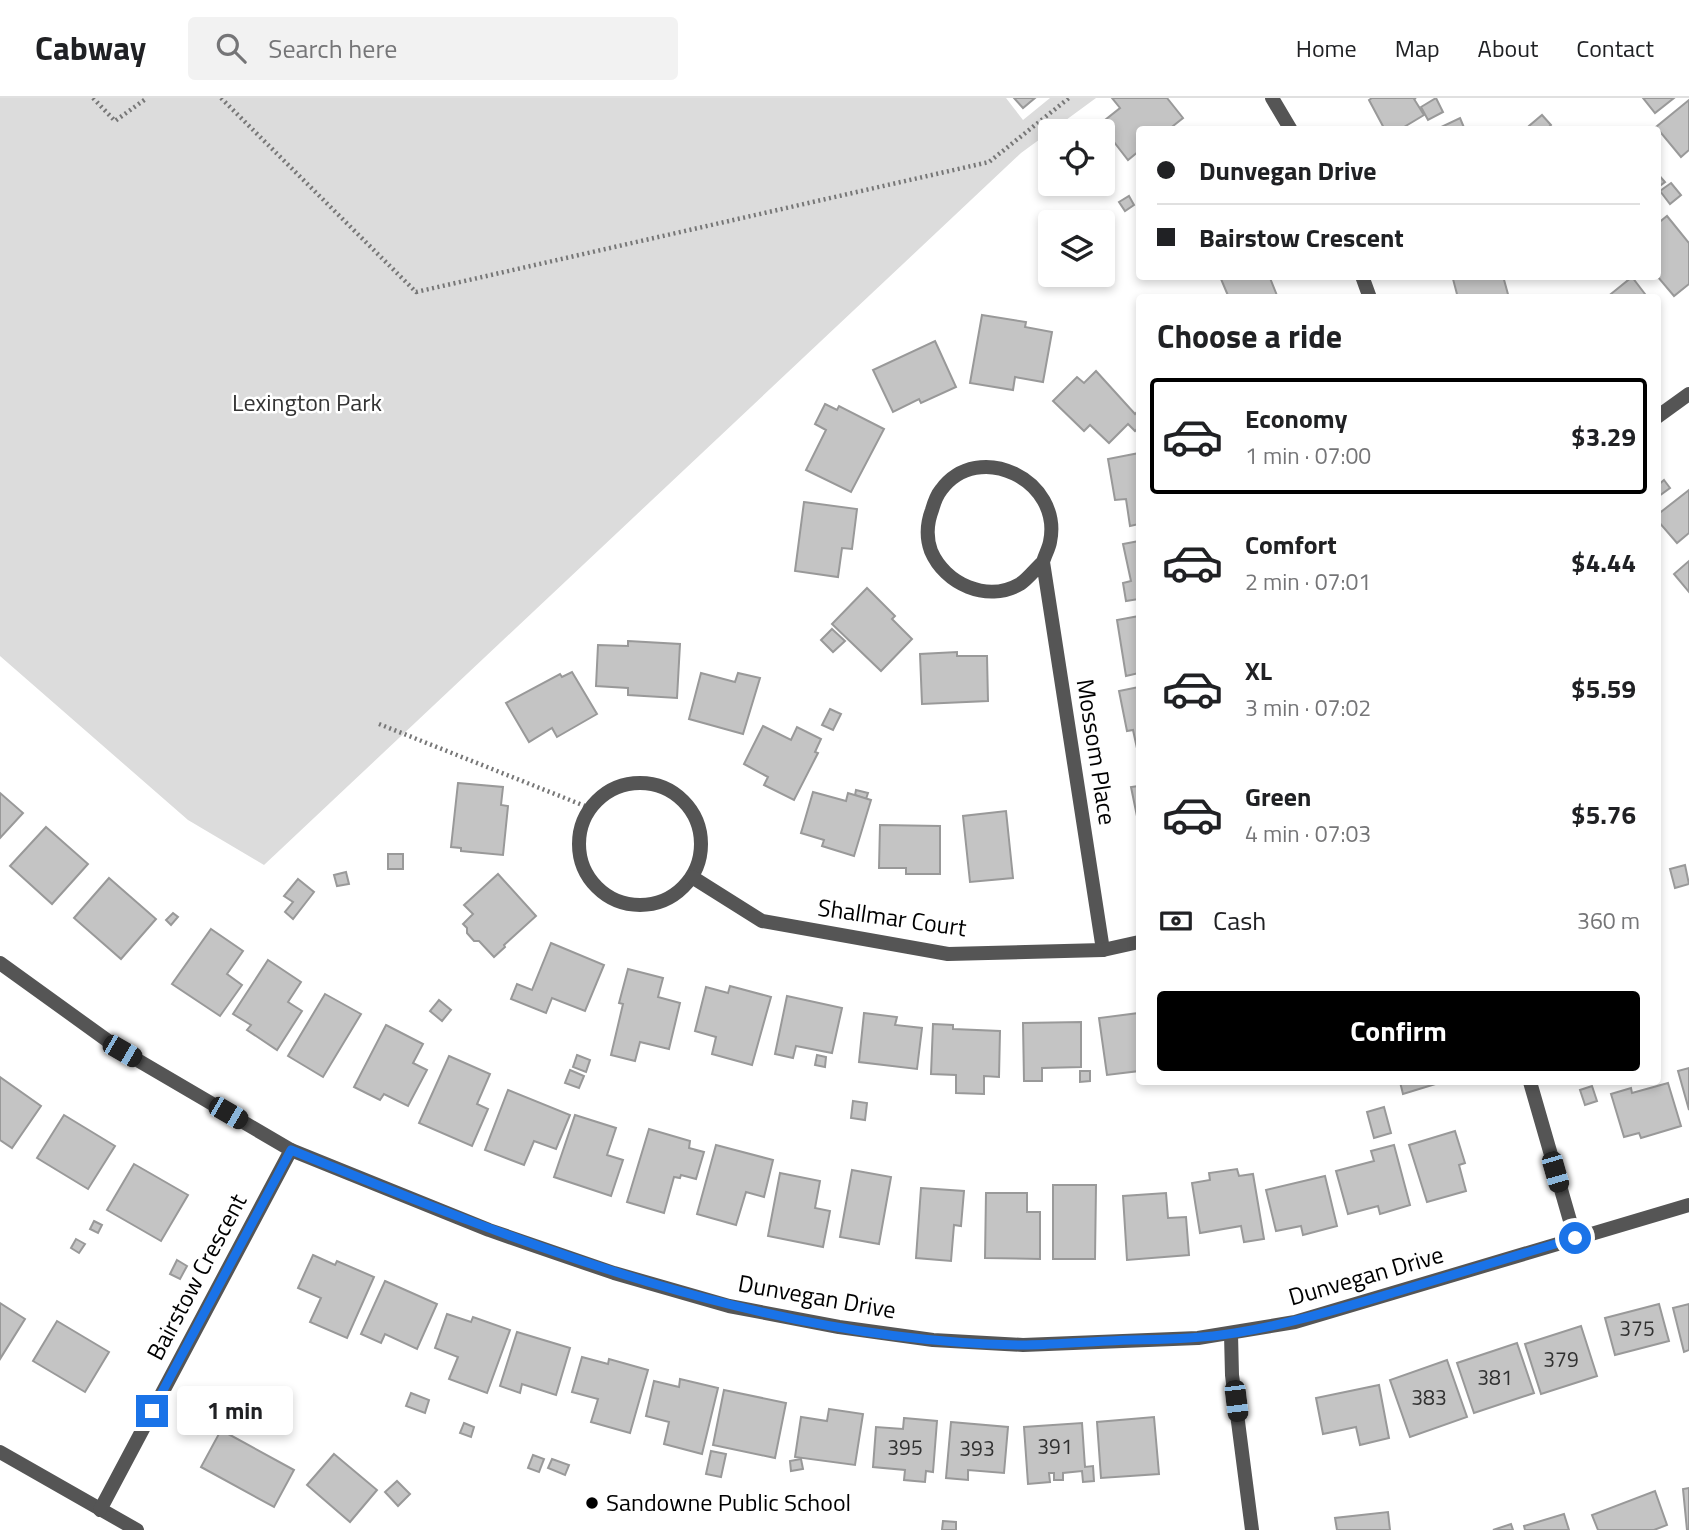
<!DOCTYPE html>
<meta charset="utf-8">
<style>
body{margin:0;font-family:"Titillium Web",sans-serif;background:#f2f2f2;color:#202124;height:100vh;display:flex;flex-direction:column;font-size:26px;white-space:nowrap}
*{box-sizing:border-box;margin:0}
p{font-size:23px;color:#757577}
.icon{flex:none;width:38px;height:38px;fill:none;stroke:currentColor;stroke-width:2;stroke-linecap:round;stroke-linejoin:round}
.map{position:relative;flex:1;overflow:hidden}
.drawer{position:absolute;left:1136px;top:196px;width:525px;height:791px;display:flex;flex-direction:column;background:#fff;border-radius:7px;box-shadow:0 4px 10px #0003}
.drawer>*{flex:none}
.hud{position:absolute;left:1136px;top:28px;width:525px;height:154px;border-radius:7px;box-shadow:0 4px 10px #0003;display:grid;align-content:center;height:154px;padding:0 21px;background:#fff}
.fabs{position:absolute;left:1038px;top:21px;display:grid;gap:14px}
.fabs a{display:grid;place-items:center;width:77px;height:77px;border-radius:7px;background:#fff;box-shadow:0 4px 10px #0003;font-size:35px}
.end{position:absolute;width:32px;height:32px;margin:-16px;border:9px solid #1a73e8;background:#fff;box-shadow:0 0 0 4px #fff}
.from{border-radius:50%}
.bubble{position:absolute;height:49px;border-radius:7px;background:#fff;box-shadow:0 4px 10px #0003;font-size:23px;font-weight:700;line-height:49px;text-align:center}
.car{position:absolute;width:21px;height:42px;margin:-21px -10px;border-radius:9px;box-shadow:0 0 5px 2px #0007;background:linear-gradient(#222 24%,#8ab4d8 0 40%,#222 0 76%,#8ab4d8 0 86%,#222 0)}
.hud b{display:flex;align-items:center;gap:24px;height:66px;font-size:26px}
.hud b+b{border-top:2px solid #e0e0e0}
.hud i{width:18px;height:18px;background:#202124}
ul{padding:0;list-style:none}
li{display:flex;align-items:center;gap:21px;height:116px;margin:0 14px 10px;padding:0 7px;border:4px solid transparent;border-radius:7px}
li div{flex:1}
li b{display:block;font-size:26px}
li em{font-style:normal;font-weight:700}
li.current{border-color:#000}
li>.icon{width:63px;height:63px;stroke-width:1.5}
h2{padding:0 21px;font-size:32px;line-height:84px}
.pay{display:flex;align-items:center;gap:18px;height:77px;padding:0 21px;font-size:26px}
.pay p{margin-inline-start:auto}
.button{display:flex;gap:14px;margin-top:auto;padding:14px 21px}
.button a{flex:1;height:80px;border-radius:7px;background:#000;color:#fff;font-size:28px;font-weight:700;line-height:80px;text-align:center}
header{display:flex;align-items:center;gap:42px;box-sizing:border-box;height:98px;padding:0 35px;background:#fff;border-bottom:2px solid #e0e0e0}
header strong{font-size:33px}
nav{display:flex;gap:38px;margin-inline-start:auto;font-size:24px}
.search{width:490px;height:63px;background:#f2f2f2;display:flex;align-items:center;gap:18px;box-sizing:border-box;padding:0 24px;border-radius:7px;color:#757577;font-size:26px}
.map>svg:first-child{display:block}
.green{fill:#dcdcdc}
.building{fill:#c4c4c4;stroke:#999;stroke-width:2}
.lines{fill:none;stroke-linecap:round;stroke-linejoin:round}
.path{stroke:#777;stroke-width:4.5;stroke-dasharray:2 3.5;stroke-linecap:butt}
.minor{stroke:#555;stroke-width:14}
.route{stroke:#1a73e8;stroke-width:9}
.poi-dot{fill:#000;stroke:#fff;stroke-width:2.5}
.labels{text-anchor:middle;stroke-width:5;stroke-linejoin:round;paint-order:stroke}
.number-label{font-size:21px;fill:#313131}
.park-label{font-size:24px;fill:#333;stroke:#fff}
.street-label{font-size:24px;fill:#000;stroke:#fff}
.poi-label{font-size:24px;fill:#000;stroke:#fff;text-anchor:start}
</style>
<header>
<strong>Cabway</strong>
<div class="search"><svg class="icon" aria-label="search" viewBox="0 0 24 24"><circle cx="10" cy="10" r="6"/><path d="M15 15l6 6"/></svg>Search here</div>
<nav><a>Home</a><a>Map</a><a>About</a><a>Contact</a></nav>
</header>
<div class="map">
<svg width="1689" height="1432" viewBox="0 0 1689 1432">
<rect width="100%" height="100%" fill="#fff"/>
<polygon class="green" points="0,0 1006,0 1023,22 1050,0 1096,0 1021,55 264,767 188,722 0,558"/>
<g class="building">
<polygon points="1014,0 1035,0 1023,10"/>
<polygon points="1112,0 1167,0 1183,20 1168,32 1139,32 1139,53 1128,62 1100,26 1120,10"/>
<polygon points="1372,0 1416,0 1414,1 1424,17 1399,32 1385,32 1369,2"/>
<polygon points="1436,0 1443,14 1428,22 1421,9"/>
<polygon points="1643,0 1674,0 1655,15"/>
<polygon points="1689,2 1689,52 1681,59 1656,29"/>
<polygon points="1542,17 1551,27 1546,32 1532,32 1529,28"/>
<polygon points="1460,20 1465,32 1435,32"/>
<polygon points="1657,75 1665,84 1657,90"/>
<polygon points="1671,85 1681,97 1670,106 1660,93"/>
<polygon points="1129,98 1134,107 1125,113 1119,104"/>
<polygon points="1667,118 1689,145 1689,186 1674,198 1657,178 1657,126"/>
<polygon points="1229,178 1273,178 1270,180 1278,200 1229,200 1221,181"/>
<polygon points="1462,178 1503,178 1509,200 1458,200 1453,181"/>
<polygon points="1632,179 1648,200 1606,200"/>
<polygon points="982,217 1026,224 1025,229 1052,234 1043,284 1015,279 1013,292 970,285"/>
<polygon points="935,243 956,289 921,305 919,301 893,314 873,272"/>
<polygon points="1096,273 1135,316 1139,312 1139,329 1135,333 1128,326 1109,345 1090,327 1084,333 1053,303 1077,279 1084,285"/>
<polygon points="825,306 837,312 839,308 884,331 851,394 806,372 826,332 815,326"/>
<polygon points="1139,355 1139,426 1130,428 1126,401 1115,402 1108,361"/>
<polygon points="1664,382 1670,390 1659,398 1657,388"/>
<polygon points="1689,392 1689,435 1677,445 1657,422 1657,417"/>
<polygon points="804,404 857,411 852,451 842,450 838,479 795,473"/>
<polygon points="1139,443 1139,501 1126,503 1123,485 1131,483 1123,446"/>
<polygon points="1689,463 1689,494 1674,476"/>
<polygon points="867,490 895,518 892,521 912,541 881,573 832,526"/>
<polygon points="1139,518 1139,575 1126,578 1117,522"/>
<polygon points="832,531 845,543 833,554 821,542"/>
<polygon points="628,543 680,546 677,600 628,597 628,590 596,588 598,547 628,548"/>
<polygon points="957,554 957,558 987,558 988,603 922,606 920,556"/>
<polygon points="572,574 597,616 557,639 552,630 529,644 506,605 560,576 562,579"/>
<polygon points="701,575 735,584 738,575 760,580 743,636 689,621"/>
<polygon points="1139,589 1139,655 1138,655 1133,632 1127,633 1119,593"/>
<polygon points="830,611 841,616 833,632 822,627"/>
<polygon points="763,628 791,642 797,629 821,641 815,654 818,655 794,702 764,687 768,679 744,666"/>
<polygon points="458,685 503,689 501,707 508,708 503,757 461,753 461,750 451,749"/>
<polygon points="1139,688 1139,728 1131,689"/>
<polygon points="856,692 868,695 866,701 855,697"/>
<polygon points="813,694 846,703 848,695 871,702 854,758 822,748 824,742 801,735"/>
<polygon points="0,695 23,715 0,740"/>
<polygon points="1006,713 1013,780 970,784 963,718"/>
<polygon points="880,727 940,728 940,776 906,776 906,770 879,770"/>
<polygon points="46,729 88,766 52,806 10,768"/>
<rect x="388" y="756" width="15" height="15"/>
<polygon points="1685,767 1689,786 1675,790 1670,771"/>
<polygon points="346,774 349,786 337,788 334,777"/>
<polygon points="498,776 536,818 504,847 505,849 494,859 479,843 474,843 467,835 467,830 463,826 473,816 464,807"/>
<polygon points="109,780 156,821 121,861 74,820"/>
<polygon points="298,781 314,794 293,821 285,814 293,804 284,798"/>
<polygon points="173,815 178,819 171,827 166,822"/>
<polygon points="211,831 243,853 227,876 242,887 220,918 172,886"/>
<polygon points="551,845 604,867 585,913 552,900 546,915 511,901 517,886 532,892"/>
<polygon points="268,862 301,884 288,904 302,913 277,952 247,932 251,927 233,916"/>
<polygon points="628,871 663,880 658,899 680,905 669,951 640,944 635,963 611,957 623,906 619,905"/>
<polygon points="730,888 771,899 752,967 712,956 716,939 695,933 706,889 728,895"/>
<polygon points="325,896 361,916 323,979 288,958"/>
<polygon points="787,898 842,910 832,955 796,948 793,960 775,956"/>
<polygon points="439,902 451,912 442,923 430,913"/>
<polygon points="864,915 897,919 895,927 922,930 917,971 859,964"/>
<polygon points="1139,915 1139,973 1107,977 1099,920"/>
<polygon points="1081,924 1081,969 1042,970 1042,983 1024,983 1023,925"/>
<polygon points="933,926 953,927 953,931 1000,933 999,979 984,978 984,996 956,995 956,977 931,976"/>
<polygon points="386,927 423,946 413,965 427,972 408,1008 384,996 380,1002 354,989"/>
<polygon points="577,957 590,962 586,974 573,969"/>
<polygon points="817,957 826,959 825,969 815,967"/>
<polygon points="449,958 490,976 477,1006 488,1011 472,1048 419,1025"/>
<polygon points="1689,970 1689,1012 1678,973"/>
<polygon points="570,972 584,978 579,990 565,985"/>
<polygon points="1080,973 1090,973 1090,983 1080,984"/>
<polygon points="0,979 41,1008 12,1050 0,1042"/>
<polygon points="1400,984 1442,984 1403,996"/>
<polygon points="1668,985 1681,1028 1641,1040 1639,1035 1624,1039 1611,996 1631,990 1632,995"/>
<polygon points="1592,988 1597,1003 1585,1007 1580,992"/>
<polygon points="508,992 570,1017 556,1051 534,1043 524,1067 485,1052"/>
<polygon points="853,1003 867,1005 865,1022 851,1020"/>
<polygon points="1384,1009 1391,1035 1374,1040 1367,1014"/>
<polygon points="64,1017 115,1048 88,1091 37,1060"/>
<polygon points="575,1017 616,1030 607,1057 623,1062 611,1098 554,1079"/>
<polygon points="649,1031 690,1043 689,1050 704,1054 696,1081 681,1077 680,1080 674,1079 664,1115 627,1104"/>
<polygon points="1455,1033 1465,1065 1459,1067 1466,1093 1427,1104 1409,1047"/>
<polygon points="716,1047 773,1062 764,1099 746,1094 736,1127 697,1116"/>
<polygon points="1394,1047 1410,1107 1380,1116 1378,1108 1348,1116 1336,1073 1374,1063 1371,1053"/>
<polygon points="134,1066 188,1097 161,1143 107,1112"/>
<polygon points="1237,1071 1239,1078 1253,1076 1264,1141 1244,1144 1241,1128 1200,1135 1192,1085 1210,1082 1209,1075"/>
<polygon points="852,1072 891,1079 879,1146 840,1139"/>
<polygon points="780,1075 820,1083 815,1110 830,1113 823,1149 768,1138"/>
<polygon points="1325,1078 1337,1128 1303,1137 1301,1128 1276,1133 1266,1092"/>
<polygon points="1053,1087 1096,1087 1095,1161 1053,1161"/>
<polygon points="921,1090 964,1093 961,1128 954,1127 951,1163 916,1160"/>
<polygon points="986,1095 1027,1095 1027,1114 1040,1114 1040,1161 985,1160"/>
<polygon points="1166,1095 1168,1120 1186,1119 1189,1157 1127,1162 1123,1098"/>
<polygon points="94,1123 102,1127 98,1135 90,1131"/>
<polygon points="76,1141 85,1146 79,1155 71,1150"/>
<polygon points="313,1157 335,1167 337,1163 374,1179 347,1240 310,1224 321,1200 298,1190"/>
<polygon points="177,1162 187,1168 180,1181 170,1176"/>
<polygon points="385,1183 437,1206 417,1251 385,1236 381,1245 361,1236"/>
<polygon points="0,1205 25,1221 0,1261"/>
<polygon points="1659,1206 1669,1243 1615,1257 1605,1220"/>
<polygon points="1689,1206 1689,1252 1684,1254 1673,1210"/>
<polygon points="447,1216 471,1224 473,1219 510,1232 487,1295 449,1281 458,1259 435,1250"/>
<polygon points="57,1223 109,1254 85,1294 33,1263"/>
<polygon points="1581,1228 1597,1278 1541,1296 1525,1246"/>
<polygon points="517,1234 570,1250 556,1297 522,1286 520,1295 500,1288"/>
<polygon points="1517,1245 1534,1295 1474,1315 1457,1265"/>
<polygon points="582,1259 608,1266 609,1261 648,1272 630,1335 591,1324 598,1301 572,1294"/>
<polygon points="1447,1262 1467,1319 1410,1339 1390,1282"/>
<polygon points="680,1281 718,1290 702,1356 664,1346 669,1324 646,1318 654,1283 679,1289"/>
<polygon points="1379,1287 1389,1340 1360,1347 1356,1329 1323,1336 1316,1300"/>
<polygon points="724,1292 786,1305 775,1360 713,1347"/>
<polygon points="411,1295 429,1302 425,1315 406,1308"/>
<polygon points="829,1311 863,1316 855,1367 795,1359 801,1319 827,1323"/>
<polygon points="1154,1319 1159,1376 1101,1380 1097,1324"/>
<polygon points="904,1320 937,1323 933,1374 926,1373 925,1384 904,1382 905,1372 873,1369 876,1329 903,1331"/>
<polygon points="951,1324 1008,1329 1004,1375 968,1372 968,1382 946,1380"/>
<polygon points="464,1325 474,1329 471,1339 460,1335"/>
<polygon points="1082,1325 1085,1369 1093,1368 1094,1383 1083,1384 1082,1373 1063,1375 1063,1382 1054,1382 1054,1375 1049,1375 1050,1384 1028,1386 1024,1329"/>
<polygon points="221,1332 294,1372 274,1409 201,1369"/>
<polygon points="711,1353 726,1356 721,1379 706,1376"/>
<polygon points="334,1356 377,1392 350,1424 307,1387"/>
<polygon points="533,1357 544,1361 539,1374 528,1370"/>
<polygon points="552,1361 569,1367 565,1377 548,1370"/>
<polygon points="801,1361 803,1371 791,1373 790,1363"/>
<polygon points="397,1383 410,1396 398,1408 385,1394"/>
<polygon points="1689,1390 1689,1432 1687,1432 1683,1391"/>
<polygon points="1655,1393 1667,1427 1654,1432 1598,1432 1592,1417"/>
<polygon points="1388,1414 1390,1432 1337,1432 1335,1420"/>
<polygon points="1564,1416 1569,1432 1525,1432 1524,1428"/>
<polygon points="943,1423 956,1424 956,1432 942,1432"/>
<polygon points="1511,1426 1513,1432 1493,1432"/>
</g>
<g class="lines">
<g class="path">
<polyline points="93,0 115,23 147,0"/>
<polyline points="221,0 416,194 989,64 1069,0"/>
<polyline points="379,626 590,710"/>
</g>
<g class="minor">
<polyline points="1272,0 1291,32"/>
<polyline points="1362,178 1370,200"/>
<polyline points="1657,319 1689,296"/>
<path d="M1043 464C1036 470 1028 481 1020 486 987 505 945 486 931 453 926 439 927 425 932 412 934 405 936 398 941 392 978 341 1063 382 1050 444 1049 450 1045 457 1043 464L1103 852"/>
<circle cx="640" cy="746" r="61"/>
<polyline points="692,779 762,823 948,856 1103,852 1139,844"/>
<polyline points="0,865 122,953 291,1052 489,1132 614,1175 729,1208 839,1229 933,1242 1023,1247 1198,1240 1295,1224 1689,1107"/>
<polyline points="1530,984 1575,1140"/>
<polyline points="1231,1236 1232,1277 1252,1432"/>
<polyline points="0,1354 137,1432"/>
<polyline points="100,1412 291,1052"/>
</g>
</g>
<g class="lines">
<path class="route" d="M152 1313 291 1052C527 1148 763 1243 1022 1247 1050 1247 1080 1244 1108 1243 1150 1241 1193 1242 1235 1235 1290 1226 1342 1210 1396 1194 1456 1176 1515 1158 1575 1140"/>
</g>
<circle class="poi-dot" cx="592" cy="1405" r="7"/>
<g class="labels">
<g class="number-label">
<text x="1637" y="1238">375</text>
<text x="1561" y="1269">379</text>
<text x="1495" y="1287">381</text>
<text x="1429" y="1307">383</text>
<text x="1055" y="1356">391</text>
<text x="905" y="1357">395</text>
<text x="977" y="1358">393</text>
</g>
<g class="park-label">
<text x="307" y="313">Lexington Park</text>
</g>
<g class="street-label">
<text transform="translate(1096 654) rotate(81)" y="8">Mossom Place</text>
<text transform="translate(892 820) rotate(8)" y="8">Shallmar Court</text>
<text transform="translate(1366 1178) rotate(-16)" y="8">Dunvegan Drive</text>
<text transform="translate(197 1179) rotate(-62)" y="8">Bairstow Crescent</text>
<text transform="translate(817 1199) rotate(10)" y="8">Dunvegan Drive</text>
</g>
<g class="poi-label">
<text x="606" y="1413">Sandowne Public School</text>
</g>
</g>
</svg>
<div class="fabs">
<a><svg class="icon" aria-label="locate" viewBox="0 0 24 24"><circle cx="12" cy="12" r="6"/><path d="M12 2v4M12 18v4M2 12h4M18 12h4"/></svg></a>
<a><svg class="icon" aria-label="layers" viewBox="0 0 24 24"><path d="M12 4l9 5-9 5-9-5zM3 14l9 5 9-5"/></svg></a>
</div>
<i class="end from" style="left:1575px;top:1140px"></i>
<i class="end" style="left:152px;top:1313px"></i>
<div class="bubble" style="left:177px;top:1288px;width:116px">1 min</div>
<i class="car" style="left:122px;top:953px;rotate:120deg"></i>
<i class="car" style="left:228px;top:1015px;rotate:120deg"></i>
<i class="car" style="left:1555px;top:1074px;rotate:164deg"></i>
<i class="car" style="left:1236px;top:1303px;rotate:173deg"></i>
<div class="hud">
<b><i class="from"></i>Dunvegan Drive</b>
<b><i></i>Bairstow Crescent</b>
</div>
<section class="drawer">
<h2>Choose a ride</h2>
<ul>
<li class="current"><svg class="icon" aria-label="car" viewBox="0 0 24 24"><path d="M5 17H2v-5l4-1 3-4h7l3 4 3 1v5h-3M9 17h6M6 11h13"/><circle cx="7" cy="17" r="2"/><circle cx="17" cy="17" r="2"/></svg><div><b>Economy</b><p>1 min · 07:00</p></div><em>$3.29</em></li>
<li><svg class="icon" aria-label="car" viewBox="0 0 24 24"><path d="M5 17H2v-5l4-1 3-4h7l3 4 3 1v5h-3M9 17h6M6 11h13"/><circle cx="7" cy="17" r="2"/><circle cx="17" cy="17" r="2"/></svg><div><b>Comfort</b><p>2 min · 07:01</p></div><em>$4.44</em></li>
<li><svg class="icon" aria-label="car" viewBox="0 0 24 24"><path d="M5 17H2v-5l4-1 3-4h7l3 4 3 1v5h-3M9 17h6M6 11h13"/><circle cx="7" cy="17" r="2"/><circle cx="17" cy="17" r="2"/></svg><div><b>XL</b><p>3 min · 07:02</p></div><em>$5.59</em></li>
<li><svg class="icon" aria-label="car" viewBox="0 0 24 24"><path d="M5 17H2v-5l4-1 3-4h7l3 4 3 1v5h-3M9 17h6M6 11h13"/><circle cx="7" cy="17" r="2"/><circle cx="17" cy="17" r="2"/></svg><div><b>Green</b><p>4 min · 07:03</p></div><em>$5.76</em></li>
</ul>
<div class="pay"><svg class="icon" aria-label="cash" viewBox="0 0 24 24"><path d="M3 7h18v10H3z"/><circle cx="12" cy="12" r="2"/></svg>Cash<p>360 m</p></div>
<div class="button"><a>Confirm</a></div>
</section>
</div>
